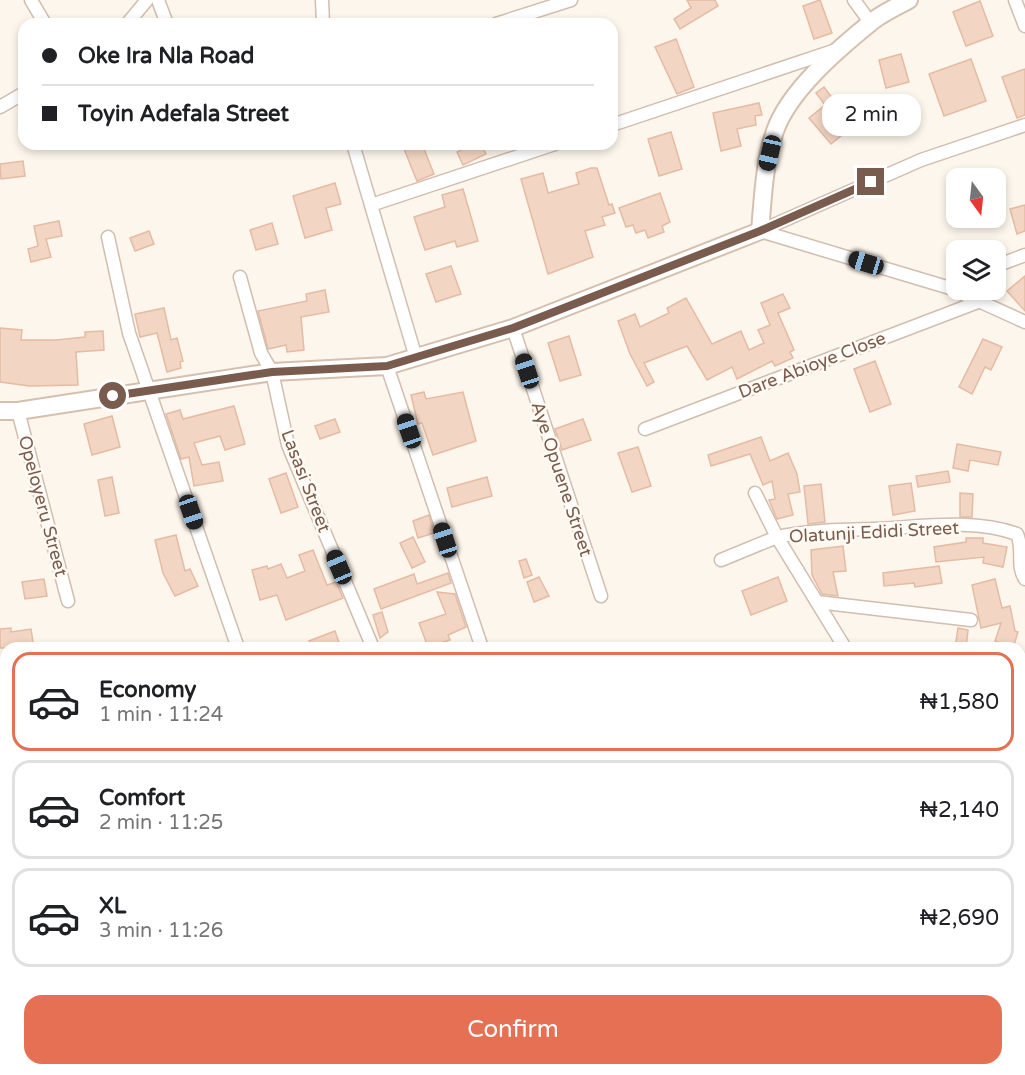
<!DOCTYPE html>
<meta charset="utf-8">
<style>
body{margin:0;font-family:"Varela Round",sans-serif;background:#f6f6f6;color:#202124;height:100vh;display:flex;flex-direction:column;font-size:22px;white-space:nowrap}
*{box-sizing:border-box;margin:0}
p{font-size:20px;color:#757577}
.icon{flex:none;width:33px;height:33px;fill:none;stroke:currentColor;stroke-width:2;stroke-linecap:round;stroke-linejoin:round}
.map{position:relative;flex:1;overflow:hidden}
.side{position:absolute;left:0px;top:642px;width:1026px;height:434px;display:flex;flex-direction:column;background:#fff;border-radius:18px 18px 0 0;box-shadow:0 3px 9px #0003}
.side>*{flex:none}
.banner{position:absolute;left:18px;top:18px;width:600px;height:132px;border-radius:18px;box-shadow:0 3px 9px #0003;display:grid;align-content:center;height:132px;padding:0 24px;background:#fff}
.needle{width:39px;rotate:165deg}
.tools{position:absolute;left:946px;top:168px;display:grid;gap:12px}
.tools a{display:grid;place-items:center;width:60px;height:60px;border-radius:12px;background:#fff;box-shadow:0 3px 9px #0003;font-size:30px}
.end{position:absolute;width:27px;height:27px;margin:-14px;border:8px solid #795c4d;background:#fff;box-shadow:0 0 0 3px #fff}
.from{border-radius:50%}
.bubble{position:absolute;height:42px;border-radius:18px;background:#fff;box-shadow:0 3px 9px #0003;font-size:20px;font-weight:600;line-height:42px;text-align:center}
.car{position:absolute;width:18px;height:36px;margin:-18px -9px;border-radius:8px;box-shadow:0 0 4px 2px #0007;background:linear-gradient(#222 24%,#8ab4d8 0 40%,#222 0 76%,#8ab4d8 0 86%,#222 0)}
.banner b{display:flex;align-items:center;gap:21px;height:57px;font-size:22px}
.banner b+b{border-top:2px solid #e0e0e0}
.banner i{width:15px;height:15px;background:#202124}
ul{padding:10px 0 0;list-style:none}
li{display:flex;align-items:center;gap:18px;height:99px;margin:0 12px 9px;padding:0 12px;border:3px solid #e0e0e0;border-radius:18px}
li div{flex:1}
li b{display:block;font-size:22px}
li em{font-style:normal;font-weight:600}
li.on{border-color:#e57053}
li>.icon{width:54px;height:54px;stroke-width:1.5}
.button{display:flex;gap:12px;margin-top:auto;padding:12px 24px}
.button a{flex:1;height:69px;border-radius:18px;background:#e57053;color:#fff;font-size:24px;font-weight:600;line-height:69px;text-align:center}
.map>svg:first-child{display:block}
.building{fill:#f2d5c3;stroke:#e5bba4;stroke-width:1.5}
.lines{fill:none;stroke-linecap:round;stroke-linejoin:round}
.street-casing{stroke:#d0beb0;stroke-width:15}
.secondary-casing{stroke:#d5c0b0;stroke-width:20}
.street{stroke:#fff;stroke-width:12}
.secondary{stroke:#fff;stroke-width:16}
.route{stroke:#795c4d;stroke-width:8}
.labels{text-anchor:middle;stroke-width:5;stroke-linejoin:round;paint-order:stroke}
.street-label{font-size:18px;fill:#795c4d;stroke:#fffaf3}
</style>
<div class="map">
<svg width="1025" height="1075" viewBox="0 0 1025 1075">
<rect width="100%" height="100%" fill="#fdf6ec"/>
<g class="building">
<polygon points="687,0 715,0 718,6 680,29 674,19 691,8"/>
<polygon points="820,0 832,33 814,39 803,6"/>
<polygon points="980,1 993,36 966,46 953,12"/>
<polygon points="676,39 694,87 677,94 655,47"/>
<polygon points="901,54 909,82 886,88 879,60"/>
<polygon points="971,59 986,101 944,116 929,74"/>
<polygon points="1025,69 1025,115 1017,118 1002,77"/>
<polygon points="824,87 853,126 831,144 809,118 825,105 816,93"/>
<polygon points="759,103 762,115 755,116 756,125 737,129 741,146 721,151 713,113"/>
<polygon points="671,132 682,169 659,176 648,139"/>
<polygon points="402,144 422,144 434,174 417,181"/>
<polygon points="459,144 481,144 486,154 463,165 457,152 461,150"/>
<polygon points="23,161 25,176 1,179 0,164"/>
<polygon points="591,168 597,168 609,205 612,204 615,213 602,217 605,225 585,231 593,257 548,274 521,179 543,173 548,193 579,184 576,173"/>
<polygon points="335,183 341,204 326,208 332,230 305,238 293,196"/>
<polygon points="463,189 478,241 457,247 455,241 425,250 414,217 445,207 442,195"/>
<polygon points="660,193 670,222 662,226 664,232 648,238 645,230 636,233 633,225 626,227 619,208"/>
<polygon points="1025,205 1025,231 1017,234 1010,209"/>
<polygon points="59,221 62,236 46,239 51,257 31,262 28,249 38,246 34,226"/>
<polygon points="272,223 278,244 256,250 250,230"/>
<polygon points="149,231 154,244 135,251 130,238"/>
<polygon points="451,266 461,294 436,302 426,274"/>
<polygon points="1025,276 1025,311 1007,291"/>
<polygon points="325,290 329,312 301,317 304,350 287,352 286,345 268,349 258,311 307,301 306,294"/>
<polygon points="783,294 790,308 778,313 794,350 790,352 793,358 775,366 772,361 737,379 732,367 707,380 687,346 644,363 654,382 647,386 630,354 618,321 635,314 640,327 669,313 667,308 686,298 712,344 741,331 749,350 764,343 758,330 770,325 761,303"/>
<polygon points="164,308 171,340 177,338 183,361 180,362 181,368 167,372 157,333 140,337 135,314"/>
<polygon points="0,328 22,330 21,340 56,340 85,337 85,332 103,331 104,350 76,352 78,385 29,386 0,382"/>
<polygon points="569,336 581,375 560,381 548,343"/>
<polygon points="983,339 1002,347 991,370 985,367 972,394 959,387"/>
<polygon points="875,361 891,404 870,412 854,369"/>
<polygon points="424,392 426,399 463,392 476,441 433,455 422,423 418,424 411,395"/>
<polygon points="234,406 245,444 225,450 220,436 194,443 202,465 219,462 223,481 194,486 189,457 181,459 166,414 180,410 183,419"/>
<polygon points="112,416 120,447 92,455 84,424"/>
<polygon points="335,419 340,432 320,439 315,426"/>
<polygon points="583,419 591,440 562,450 555,429"/>
<polygon points="761,437 770,461 788,453 797,474 800,492 788,494 793,515 777,519 769,500 775,499 772,481 763,485 750,454 711,466 708,455"/>
<polygon points="957,444 1001,452 998,465 970,460 968,471 953,468"/>
<polygon points="638,447 651,486 632,492 618,453"/>
<polygon points="948,471 950,482 918,487 916,476"/>
<polygon points="286,473 298,507 281,513 269,479"/>
<polygon points="112,477 119,513 105,516 98,480"/>
<polygon points="487,477 492,496 452,507 447,488"/>
<polygon points="911,483 915,511 893,515 889,486"/>
<polygon points="821,484 825,522 808,524 804,486"/>
<polygon points="960,493 973,494 972,517 960,517"/>
<polygon points="429,515 434,533 418,538 413,521"/>
<polygon points="176,535 185,571 190,569 198,586 175,596 163,573 155,540"/>
<polygon points="413,537 425,562 412,568 400,543"/>
<polygon points="966,538 983,538 983,543 1007,547 1003,567 983,563 984,557 936,562 934,547 966,542"/>
<polygon points="843,546 846,571 833,572 838,596 822,594 812,575 811,550"/>
<polygon points="313,550 327,585 336,582 343,598 286,620 277,595 260,600 252,570 267,566 268,569 281,564 287,578 305,571 299,555"/>
<polygon points="526,559 532,575 524,578 519,561"/>
<polygon points="939,566 942,583 915,587 914,583 884,586 883,573"/>
<polygon points="448,573 451,583 381,609 374,589 414,574 417,584"/>
<polygon points="539,577 549,596 534,602 527,582"/>
<polygon points="778,577 787,601 751,615 742,591"/>
<polygon points="44,579 47,596 25,599 22,582"/>
<polygon points="995,579 1002,608 1010,606 1015,631 1018,632 1013,648 995,641 1001,623 981,628 972,585"/>
<polygon points="437,592 455,594 466,627 448,635 450,640 428,647 419,623 446,614"/>
<polygon points="382,612 388,632 380,638 373,615"/>
<polygon points="11,628 11,632 31,629 34,648 0,648 0,629"/>
<polygon points="958,628 968,630 966,648 955,648"/>
<polygon points="335,631 341,648 312,648 309,641"/>
</g>
<g class="lines">
<defs>
<g id="street">
<polyline points="31,0 45,24"/>
<polyline points="158,0 167,24"/>
<polyline points="322,0 323,24"/>
<polyline points="854,0 870,22"/>
<polyline points="1015,0 1025,26"/>
<polyline points="127,24 147,0"/>
<polyline points="496,24 571,0"/>
<polyline points="0,107 24,93"/>
<polyline points="612,125 833,51"/>
<polyline points="353,144 416,358"/>
<polyline points="371,205 555,144"/>
<polyline points="760,231 921,160 1025,125"/>
<polyline points="760,231 950,288 1025,322"/>
<polyline points="108,237 129,333 238,648"/>
<polyline points="996,266 1025,255"/>
<polyline points="240,277 261,353 272,372 288,445 373,648"/>
<polyline points="513,328 601,596"/>
<polyline points="387,366 482,648"/>
<polyline points="18,411 68,601"/>
<polyline points="645,429 978,302"/>
<polyline points="721,560 777,537 755,493"/>
<polyline points="817,602 971,620"/>
<path d="M845 648 777 537C809 530 842 530 874 529 920 527 973 518 1017 534 1024 549 1016 566 1025 579"/>
<polyline points="1020,750 1025,750"/>
<polyline points="0,799 6,796"/>
<polyline points="1020,878 1025,879"/>
<polyline points="1020,974 1025,957"/>
<polyline points="0,1067 17,1075"/>
<polyline points="368,1070 368,1075"/>
<polyline points="431,1070 432,1075"/>
<polyline points="587,1070 589,1075"/>
<polyline points="129,1075 138,1070"/>
</g>
<path id="secondary" d="M0 411H18L272 372 387 366 513 328 760 231C763 198 764 163 775 131 789 91 837 50 869 24 880 14 896 7 909 0"/>
</defs>
<use href="#street" class="street-casing"/>
<use href="#secondary" class="secondary-casing"/>
<use href="#street" class="street"/>
<use href="#secondary" class="secondary"/>
</g>
<g class="lines">
<polyline class="route" points="113,396 272,372 387,366 513,328 760,231 871,182"/>
</g>
<g class="labels">
<g class="street-label">
<text transform="translate(812 365) rotate(-21)" y="6">Dare Abioye Close</text>
<text transform="translate(562 479) rotate(72)" y="6">Aye Opuene Street</text>
<text transform="translate(306 481) rotate(69)" y="6">Lasasi Street</text>
<text transform="translate(43 506) rotate(75)" y="6">Opeloyeru Street</text>
<text transform="translate(874 532) rotate(-3)" y="6">Olatunji Edidi Street</text>
</g>
</g>
</svg>
<div class="tools">
<a><svg class="needle" viewBox="-14 -14 28 28"><path d="M0-13l5 13h-10z" fill="#e53935"/><path d="M0 13l5-13h-10z" fill="#757577"/></svg></a>
<a><svg class="icon" aria-label="layers" viewBox="0 0 24 24"><path d="M12 4l9 5-9 5-9-5zM3 14l9 5 9-5"/></svg></a>
</div>
<i class="end from" style="left:113px;top:396px"></i>
<i class="end" style="left:871px;top:182px"></i>
<div class="bubble" style="left:822px;top:94px;width:99px">2 min</div>
<i class="car" style="left:770px;top:153px;rotate:193deg"></i>
<i class="car" style="left:866px;top:263px;rotate:287deg"></i>
<i class="car" style="left:527px;top:371px;rotate:342deg"></i>
<i class="car" style="left:409px;top:431px;rotate:341deg"></i>
<i class="car" style="left:191px;top:512px;rotate:161deg"></i>
<i class="car" style="left:445px;top:540px;rotate:342deg"></i>
<i class="car" style="left:339px;top:567px;rotate:337deg"></i>
<div class="banner">
<b><i class="from"></i>Oke Ira Nla Road</b>
<b><i></i>Toyin Adefala Street</b>
</div>
<section class="side">
<ul>
<li class="on"><svg class="icon" aria-label="car" viewBox="0 0 24 24"><path d="M5 17H2v-5l4-1 3-4h7l3 4 3 1v5h-3M9 17h6M6 11h13"/><circle cx="7" cy="17" r="2"/><circle cx="17" cy="17" r="2"/></svg><div><b>Economy</b><p>1 min · 11:24</p></div><em>₦1,580</em></li>
<li><svg class="icon" aria-label="car" viewBox="0 0 24 24"><path d="M5 17H2v-5l4-1 3-4h7l3 4 3 1v5h-3M9 17h6M6 11h13"/><circle cx="7" cy="17" r="2"/><circle cx="17" cy="17" r="2"/></svg><div><b>Comfort</b><p>2 min · 11:25</p></div><em>₦2,140</em></li>
<li><svg class="icon" aria-label="car" viewBox="0 0 24 24"><path d="M5 17H2v-5l4-1 3-4h7l3 4 3 1v5h-3M9 17h6M6 11h13"/><circle cx="7" cy="17" r="2"/><circle cx="17" cy="17" r="2"/></svg><div><b>XL</b><p>3 min · 11:26</p></div><em>₦2,690</em></li>
</ul>
<div class="button"><a>Confirm</a></div>
</section>
</div>
